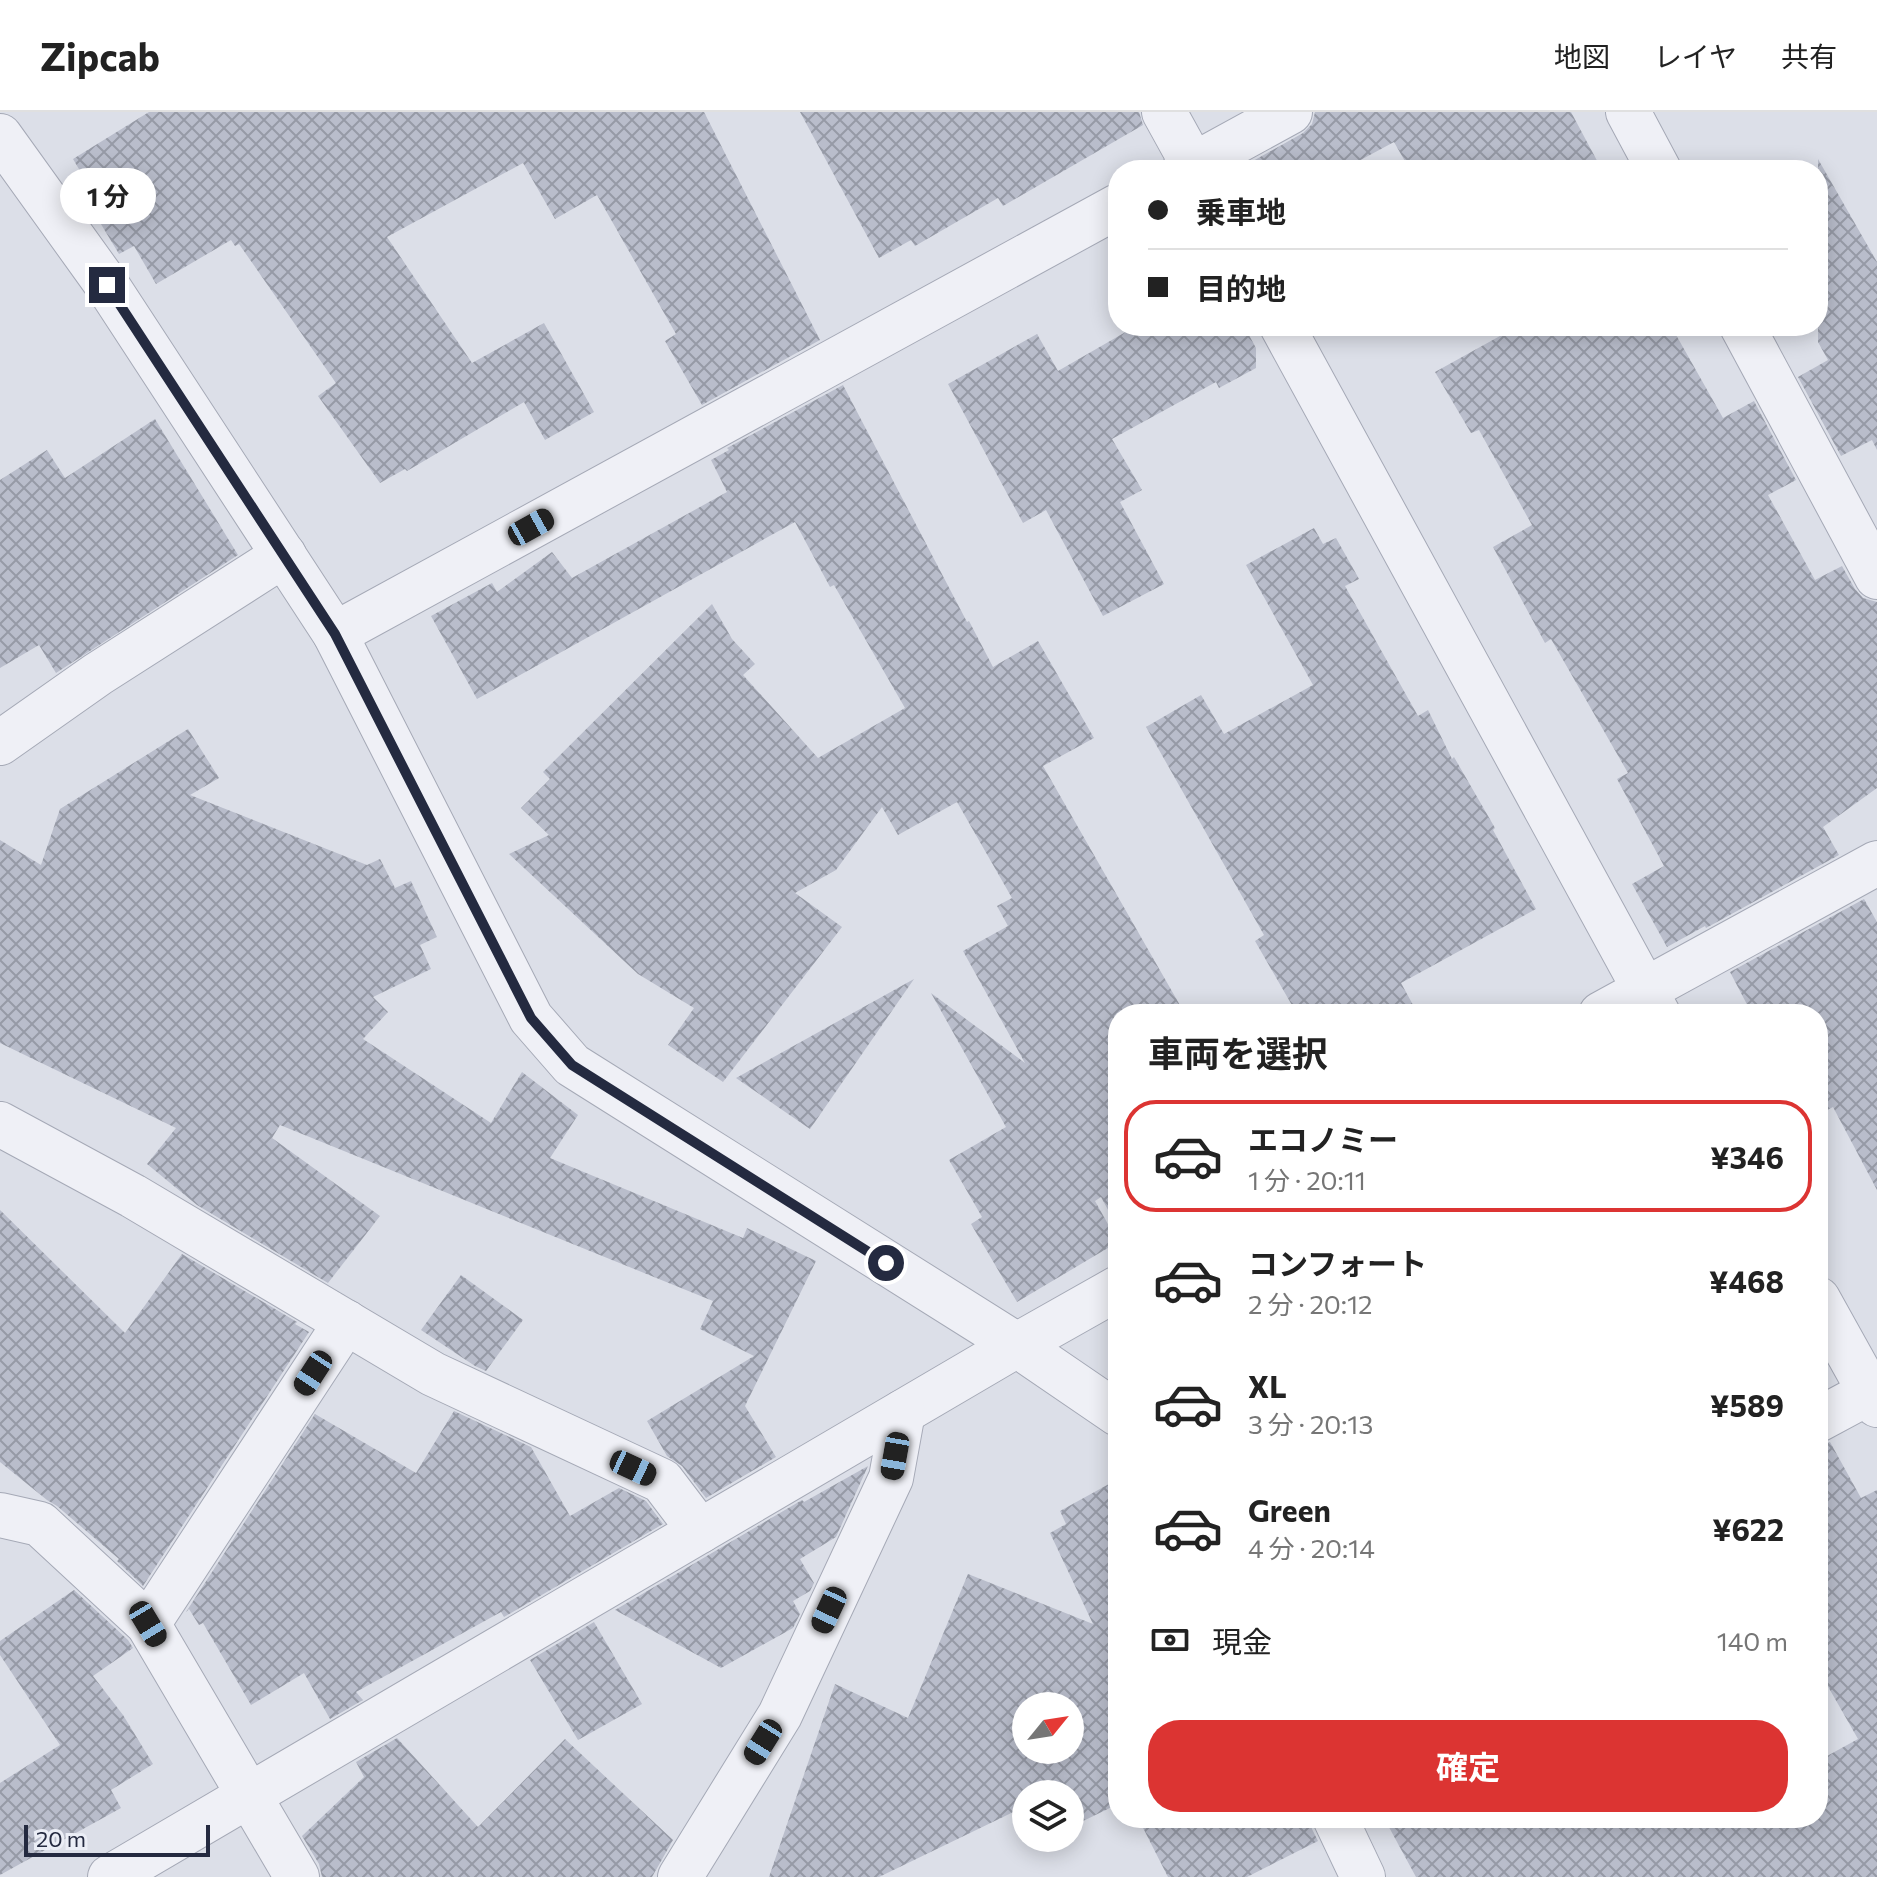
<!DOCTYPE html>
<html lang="ja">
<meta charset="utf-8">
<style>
body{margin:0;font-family:Commissioner,"Noto Sans JP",sans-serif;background:#f2f2f2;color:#222;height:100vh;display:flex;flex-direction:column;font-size:30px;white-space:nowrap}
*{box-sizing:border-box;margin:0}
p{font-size:26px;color:#767676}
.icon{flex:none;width:44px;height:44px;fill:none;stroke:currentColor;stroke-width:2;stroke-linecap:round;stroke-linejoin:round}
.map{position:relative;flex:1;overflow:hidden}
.drawer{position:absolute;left:1108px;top:892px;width:720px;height:824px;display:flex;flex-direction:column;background:#fff;border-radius:32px;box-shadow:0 4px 20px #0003}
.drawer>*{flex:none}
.top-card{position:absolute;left:1108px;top:48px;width:720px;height:176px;border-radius:32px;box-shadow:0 4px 20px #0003;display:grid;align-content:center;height:176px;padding:0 40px;background:#fff}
.needle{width:52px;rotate:60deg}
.fabs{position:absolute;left:1012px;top:1580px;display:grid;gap:16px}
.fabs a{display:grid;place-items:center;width:72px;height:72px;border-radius:50%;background:#fff;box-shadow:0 4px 20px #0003;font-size:40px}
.scale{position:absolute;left:24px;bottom:20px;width:186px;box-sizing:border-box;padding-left:8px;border:4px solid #242a40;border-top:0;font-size:22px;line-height:28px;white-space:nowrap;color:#242a40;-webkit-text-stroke:6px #ebeef6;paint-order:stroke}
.end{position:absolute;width:36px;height:36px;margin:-18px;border:10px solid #242a40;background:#fff;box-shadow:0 0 0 4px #fff}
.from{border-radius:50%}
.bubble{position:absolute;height:56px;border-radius:28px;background:#fff;box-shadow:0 4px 20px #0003;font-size:26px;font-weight:700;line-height:56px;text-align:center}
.car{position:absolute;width:24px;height:48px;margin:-24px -12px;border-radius:10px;box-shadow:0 0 6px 2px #0007;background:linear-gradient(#222 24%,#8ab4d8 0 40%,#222 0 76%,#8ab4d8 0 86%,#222 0)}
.top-card b{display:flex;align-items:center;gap:28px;height:76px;font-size:30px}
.top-card b+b{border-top:2px solid #e0e0e0}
.top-card i{width:20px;height:20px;background:#222}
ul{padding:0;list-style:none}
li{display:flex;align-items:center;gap:24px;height:112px;margin:0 16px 12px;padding:0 24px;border:4px solid transparent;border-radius:32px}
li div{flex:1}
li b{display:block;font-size:30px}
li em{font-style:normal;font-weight:700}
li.current{border-color:#dc3432}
li>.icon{width:72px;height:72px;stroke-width:1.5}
h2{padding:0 40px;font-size:36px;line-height:96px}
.pay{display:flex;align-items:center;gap:20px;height:88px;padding:0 40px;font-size:30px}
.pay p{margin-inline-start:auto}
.cta{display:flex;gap:16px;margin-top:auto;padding:16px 40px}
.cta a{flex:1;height:92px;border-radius:32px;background:#dc3432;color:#fff;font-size:32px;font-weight:700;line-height:92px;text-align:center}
header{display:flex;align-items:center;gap:48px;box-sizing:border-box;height:112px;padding:0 40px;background:#fff;border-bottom:2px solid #e0e0e0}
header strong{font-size:38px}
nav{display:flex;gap:44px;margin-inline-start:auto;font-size:28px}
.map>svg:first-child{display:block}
.building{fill:url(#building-cross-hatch);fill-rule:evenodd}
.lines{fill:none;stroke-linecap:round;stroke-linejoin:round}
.street-casing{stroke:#a5a9b6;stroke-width:46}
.street{stroke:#eff0f6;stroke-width:44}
.route{stroke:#242a40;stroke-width:10}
</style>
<header>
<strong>Zipcab</strong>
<nav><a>地図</a><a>レイヤ</a><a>共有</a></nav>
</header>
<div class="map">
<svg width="1877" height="1765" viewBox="0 0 1877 1765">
<defs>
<pattern id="building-cross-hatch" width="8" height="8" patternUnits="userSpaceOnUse" patternTransform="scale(2)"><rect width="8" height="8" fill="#b9bdcb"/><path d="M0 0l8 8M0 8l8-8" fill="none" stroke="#969aa6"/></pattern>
</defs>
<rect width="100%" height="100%" fill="#dcdfe8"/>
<g class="building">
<polygon points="149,0 704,0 820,228 702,293 665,229 676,222 597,83 555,107 523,51 387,125 472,251 544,211 594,300 545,328 524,290 407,359 405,357 380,371 318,284 336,271 239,132 235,134 231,128 156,172 134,134 119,142 78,74 86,69 73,47"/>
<polygon points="800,0 1139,0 1143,13 1003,94 998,86 915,134 911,128 879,146"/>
<polygon points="1315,0 1571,0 1602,58 1410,58 1394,30 1342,58 1259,58 1253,49 1303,21 1312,12"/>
<polygon points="1818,47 1877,150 1877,338 1872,328 1841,344 1798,265 1828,248 1818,230"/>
<polygon points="1136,214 1244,214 1256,236 1256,256 1219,276 1216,270 1112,327 1142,378 1120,390 1164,472 1103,504 1046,398 1023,411 948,272 1037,222 1058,259"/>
<polygon points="1518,214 1671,214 1723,306 1754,289 1796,368 1768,383 1815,468 1842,454 1855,477 1863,486 1877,490 1877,676 1823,715 1839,743 1706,816 1705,814 1667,835 1632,772 1664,754 1617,667 1628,661 1551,527 1545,531 1493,435 1532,413 1479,318 1471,321 1435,260"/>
<polygon points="843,273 967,510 969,509 993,555 1038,529 1094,626 1043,654 1185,902 1118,902 1118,1116 1101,1085 1095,1089 1118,1130 1017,1190 971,1112 982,1105 949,1048 1006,1015 931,881 1025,951 963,839 1008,814 997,794 1012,786 957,690 898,723 882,695 836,758 795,781 842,815 723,970 668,933 694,896 638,862 509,742 549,723 521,696 550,667 543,660 712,492 732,527 755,552 743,563 818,646 905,596 834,473 830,475 795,410 477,587 431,504 492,471 497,480 552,440 572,466 727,380 711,348 729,338 727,336"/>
<polygon points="155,307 238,443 56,561 39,533 0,556 0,368 47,338 65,366"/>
<polygon points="1314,416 1323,432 1336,426 1359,467 1345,474 1418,604 1428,598 1452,647 1454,645 1495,716 1493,718 1536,797 1401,871 1418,902 1297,902 1255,829 1264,823 1146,615 1201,583 1224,622 1313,573 1246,453"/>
<polygon points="188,617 219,666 190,683 367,753 380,747 395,776 411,769 437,825 420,833 431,857 373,885 388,900 363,927 491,1011 522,960 578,1003 550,1046 743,1126 747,1116 816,1149 745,1294 776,1345 706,1386 682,1354 667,1344 647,1309 754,1244 700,1217 713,1189 280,1013 272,1026 380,1104 328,1171 197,1093 147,1052 176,1016 0,931 0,728 41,753 60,697"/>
<polygon points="1864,787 1877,810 1877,1078 1833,995 1818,1003 1818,902 1752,902 1730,860"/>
<polygon points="914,867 810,1017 736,966"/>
<polygon points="0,1098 125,1221 182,1142 297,1210 295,1212 309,1220 143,1474 117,1449 119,1447 57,1394 47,1388 0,1350"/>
<polygon points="461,1163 523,1208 486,1259 475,1254 421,1218"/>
<polygon points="454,1299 531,1335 570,1404 619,1376 646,1389 663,1412 504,1505 501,1500 356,1580 363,1588 330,1607 304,1561 251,1593 203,1511 199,1513 189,1497 186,1500 315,1302 416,1361"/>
<polygon points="1830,1330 1861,1386 1877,1378 1877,1765 1416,1765 1384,1706 1818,1706 1818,1649 1858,1627 1818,1557 1818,1333"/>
<polygon points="868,1354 836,1425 800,1447 814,1471 810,1479 793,1489 800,1502 793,1516 721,1556 615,1498 802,1388 804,1390"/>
<path d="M1118 1367V1692L1077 1712 1070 1699V1682H1062L1060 1677 1050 1682H1026V1694L879 1765H769L835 1572 908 1606 968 1462 1093 1512 1050 1421 1066 1412 1060 1399ZM1026 1594H1070V1638H1026Z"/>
<polygon points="74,1478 128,1528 133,1536 93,1564 123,1603 153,1652 111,1678 121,1696 0,1763 0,1671 60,1633 0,1543 0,1529"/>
<polygon points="594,1510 642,1592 578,1628 530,1548"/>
<polygon points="397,1626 478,1715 565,1627 673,1728 652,1765 322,1765 319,1752 302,1724 364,1665 356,1650"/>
<polygon points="1138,1706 1310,1706 1312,1717 1318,1729 1247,1765 1168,1765"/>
</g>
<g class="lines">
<defs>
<g id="street">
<polyline points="1164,0 1196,58"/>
<polyline points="1628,0 1659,58"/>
<polyline points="0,24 107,173 335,522 531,906 572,953 1017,1233 1118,1302"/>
<polyline points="1184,58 1290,0"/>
<polyline points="1282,214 1658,902"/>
<polyline points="1742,214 1877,465"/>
<polyline points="335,522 1118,94"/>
<polyline points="0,631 98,562 284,443"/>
<polyline points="1601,902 1877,751"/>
<polyline points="0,1012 133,1084 433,1262 662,1369 700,1419"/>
<polyline points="1818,1187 1877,1293"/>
<polyline points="1818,1308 1870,1280"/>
<polyline points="0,1403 40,1412 148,1512 297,1765"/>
<polyline points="148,1512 346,1210"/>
<polyline points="1335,1706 1363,1765"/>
<polyline points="110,1765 1017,1233 1118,1176"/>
<polyline points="680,1765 780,1603 891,1366 903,1300"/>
</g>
</defs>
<use href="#street" class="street-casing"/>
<use href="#street" class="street"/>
</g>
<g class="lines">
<polyline class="route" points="107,173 335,522 531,906 572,953 886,1151"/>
</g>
</svg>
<div class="fabs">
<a><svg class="needle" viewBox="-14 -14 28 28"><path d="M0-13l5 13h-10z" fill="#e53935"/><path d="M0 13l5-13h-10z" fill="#767676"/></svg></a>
<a><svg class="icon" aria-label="layers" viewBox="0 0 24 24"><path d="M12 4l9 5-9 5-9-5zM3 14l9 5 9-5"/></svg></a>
</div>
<div class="scale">20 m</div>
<i class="end from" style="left:886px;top:1151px"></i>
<i class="end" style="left:107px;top:173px"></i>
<div class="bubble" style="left:60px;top:56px;width:96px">1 分</div>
<i class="car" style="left:531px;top:415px;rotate:61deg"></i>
<i class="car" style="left:313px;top:1261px;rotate:213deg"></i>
<i class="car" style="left:895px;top:1344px;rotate:190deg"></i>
<i class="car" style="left:633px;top:1356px;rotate:115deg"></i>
<i class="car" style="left:829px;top:1498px;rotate:205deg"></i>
<i class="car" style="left:148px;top:1512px;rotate:149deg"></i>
<i class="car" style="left:763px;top:1630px;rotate:212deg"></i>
<div class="top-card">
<b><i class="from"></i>乗車地</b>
<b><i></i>目的地</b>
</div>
<section class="drawer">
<h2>車両を選択</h2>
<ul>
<li class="current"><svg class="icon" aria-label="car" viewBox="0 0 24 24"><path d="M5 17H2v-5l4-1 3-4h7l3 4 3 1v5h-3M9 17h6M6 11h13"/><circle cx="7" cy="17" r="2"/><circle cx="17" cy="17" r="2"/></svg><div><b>エコノミー</b><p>1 分 · 20:11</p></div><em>¥346</em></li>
<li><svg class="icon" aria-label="car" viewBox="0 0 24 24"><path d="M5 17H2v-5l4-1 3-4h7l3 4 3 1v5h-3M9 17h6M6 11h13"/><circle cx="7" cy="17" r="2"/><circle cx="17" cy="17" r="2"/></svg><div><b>コンフォート</b><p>2 分 · 20:12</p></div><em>¥468</em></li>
<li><svg class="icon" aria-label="car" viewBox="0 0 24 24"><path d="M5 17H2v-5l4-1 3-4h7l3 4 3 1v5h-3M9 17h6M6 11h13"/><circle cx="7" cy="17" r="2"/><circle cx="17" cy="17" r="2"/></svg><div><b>XL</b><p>3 分 · 20:13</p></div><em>¥589</em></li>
<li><svg class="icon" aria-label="car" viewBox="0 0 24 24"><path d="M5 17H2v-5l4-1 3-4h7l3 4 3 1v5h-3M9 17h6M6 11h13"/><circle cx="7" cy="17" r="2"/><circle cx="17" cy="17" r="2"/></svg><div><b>Green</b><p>4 分 · 20:14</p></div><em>¥622</em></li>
</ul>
<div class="pay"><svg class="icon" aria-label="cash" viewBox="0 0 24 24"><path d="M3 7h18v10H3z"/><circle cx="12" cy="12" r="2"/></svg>現金<p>140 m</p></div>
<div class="cta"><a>確定</a></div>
</section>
</div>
